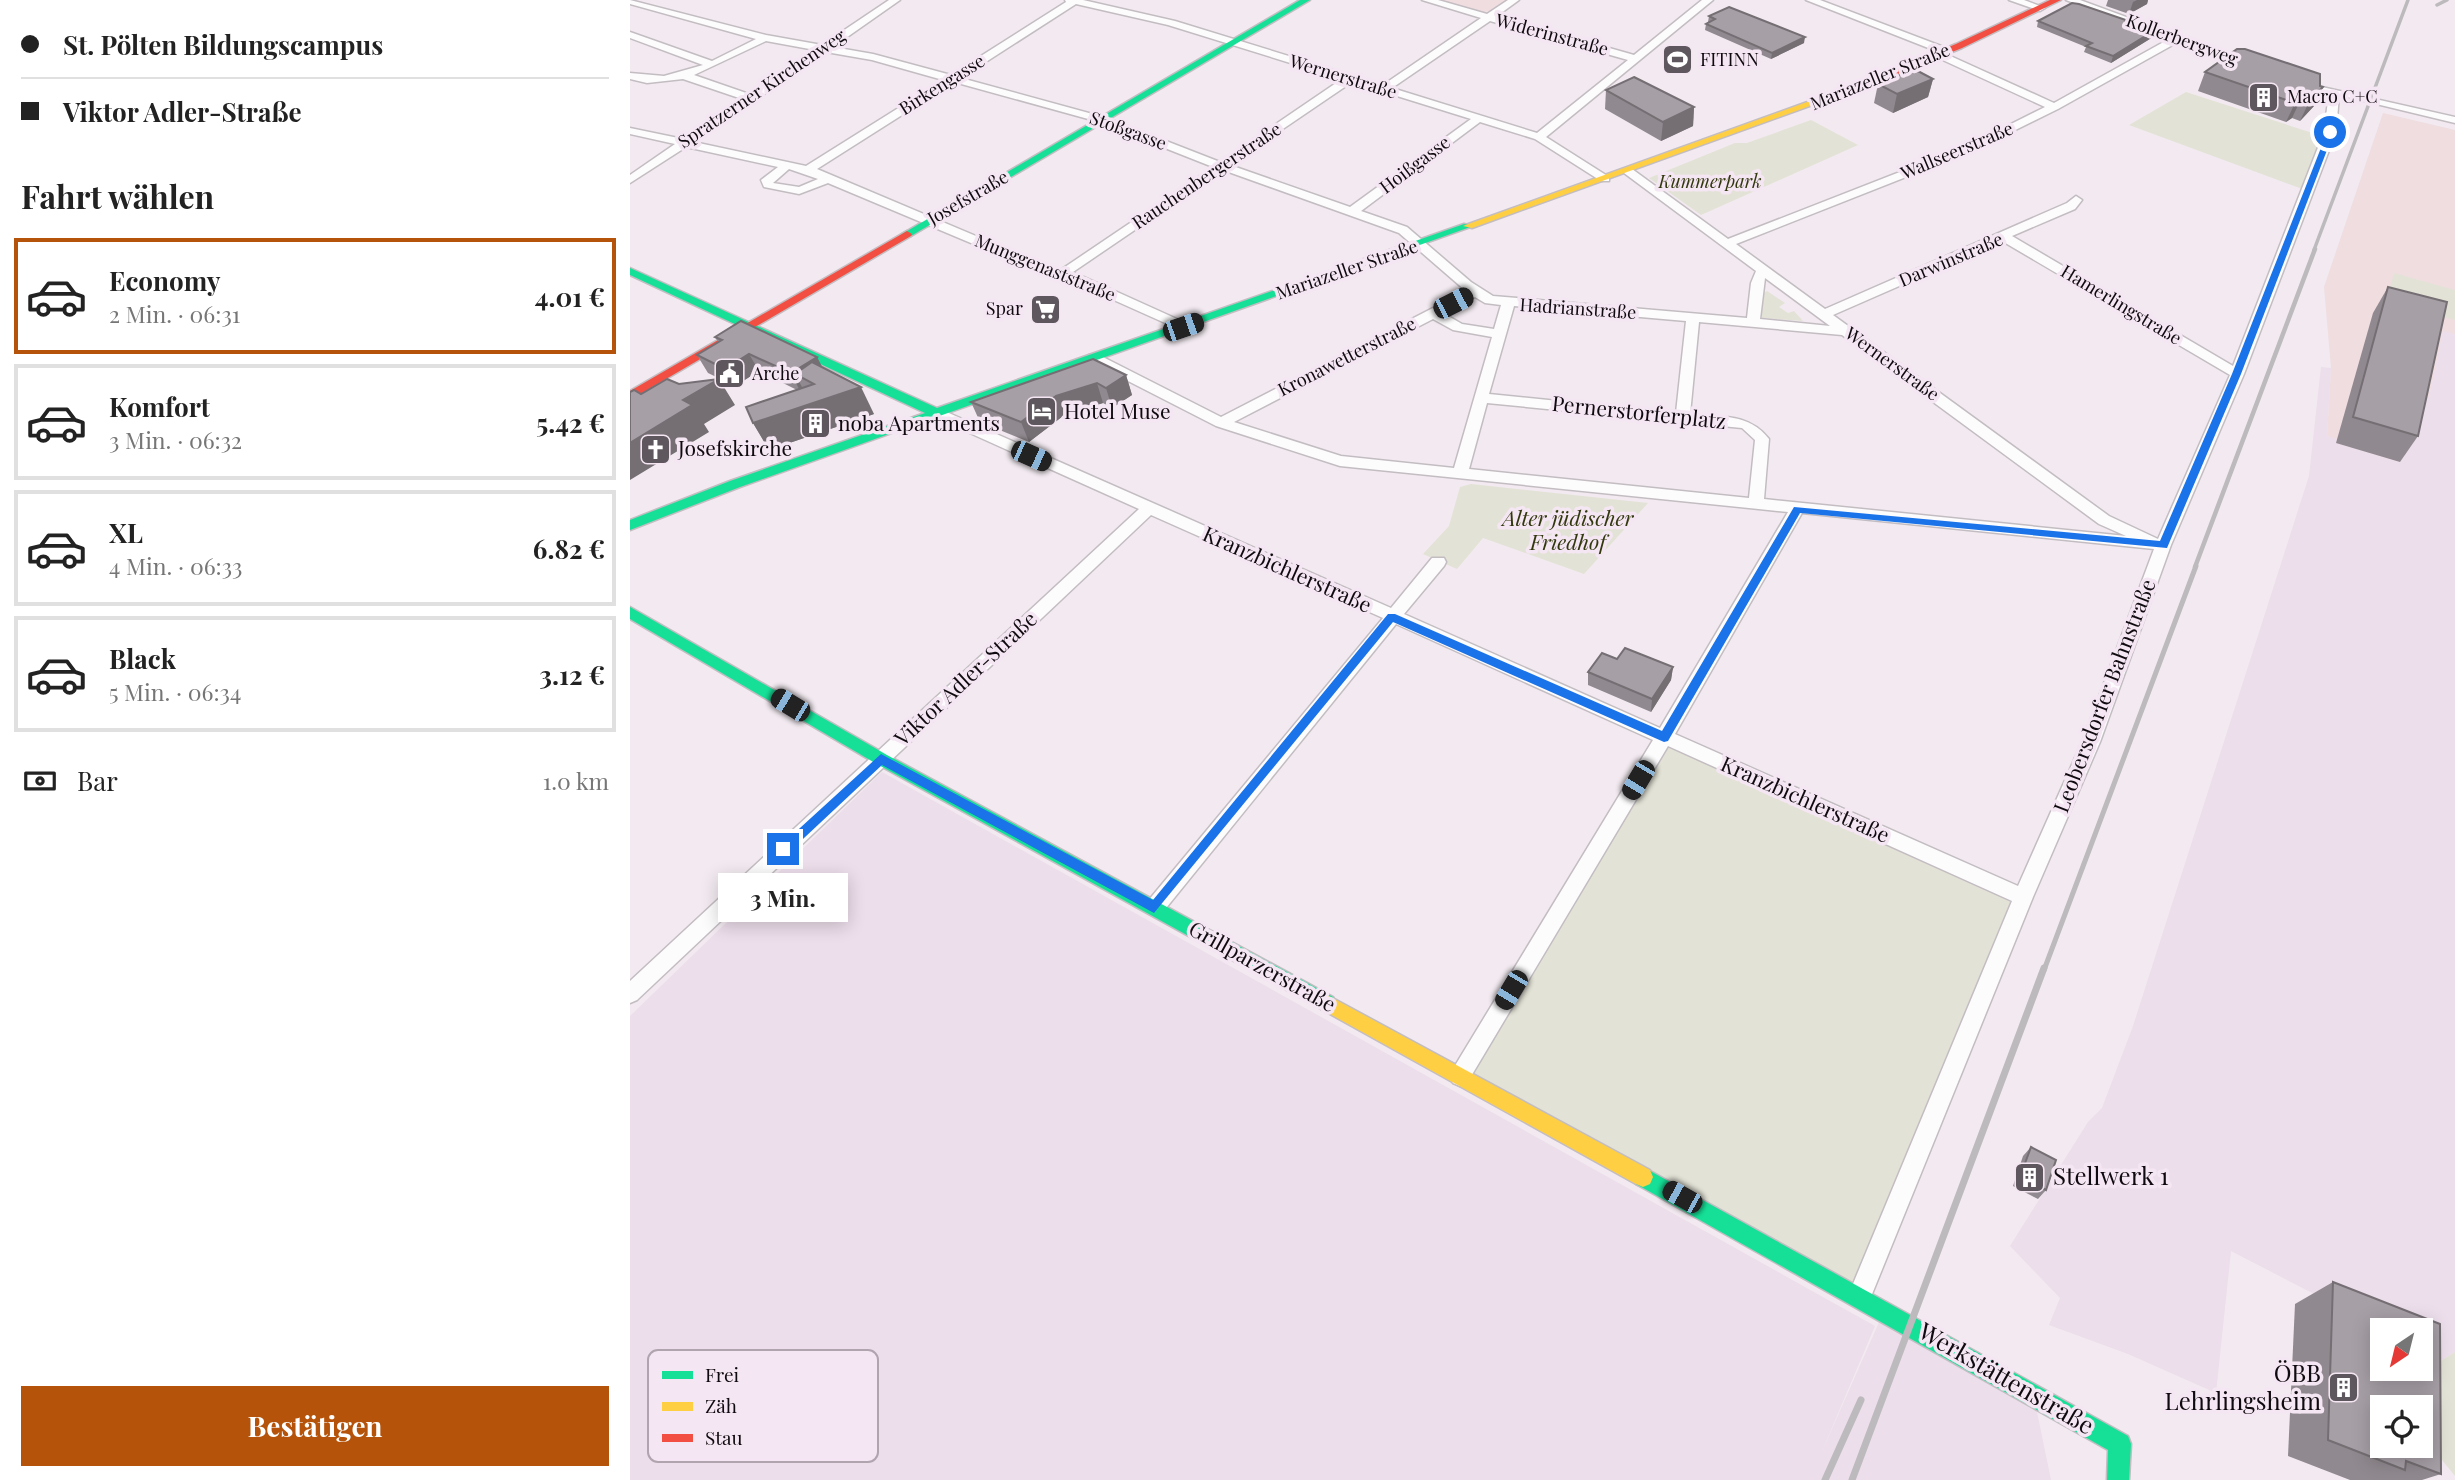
<!DOCTYPE html>
<html lang="de">
<meta charset="utf-8">
<style>
body{margin:0;font-family:"Playfair Display",serif;background:#f6f6f6;color:#222;height:100vh;display:flex;flex-direction:column;font-size:26px;white-space:nowrap}
*{box-sizing:border-box;margin:0}
p{font-size:23px;color:#767676}
.icon{flex:none;width:38px;height:38px;fill:none;stroke:currentColor;stroke-width:2;stroke-linecap:round;stroke-linejoin:round}
.map{position:relative;flex:1;overflow:hidden}
.panel{display:flex;flex-direction:column;background:#fff;width:630px}
.panel>*{flex:none}
.guide{display:grid;align-content:center;height:154px;padding:0 21px;background:#fff}
.needle{width:46px;rotate:215deg}
.buttons{position:absolute;left:1740px;top:1318px;display:grid;gap:14px}
.buttons a{display:grid;place-items:center;width:63px;height:63px;border-radius:0px;background:#fff;box-shadow:0 4px 18px #0003;font-size:35px}
.end{position:absolute;width:32px;height:32px;margin:-16px;border:9px solid #1a73e8;background:#fff;box-shadow:0 0 0 4px #fff}
.from{border-radius:50%}
.bubble{position:absolute;height:49px;border-radius:0px;background:#fff;box-shadow:0 4px 18px #0003;font-size:23px;font-weight:700;line-height:49px;text-align:center}
.car{position:absolute;width:21px;height:42px;margin:-21px -10px;border-radius:9px;box-shadow:0 0 5px 2px #0007;background:linear-gradient(#222 24%,#8ab4d8 0 40%,#222 0 76%,#8ab4d8 0 86%,#222 0)}
.guide b{display:flex;align-items:center;gap:24px;height:66px;font-size:26px}
.guide b+b{border-top:2px solid #e0e0e0}
.guide i{width:18px;height:18px;background:#222}
ul{padding:0;list-style:none}
li{display:flex;align-items:center;gap:21px;height:116px;margin:0 14px 10px;padding:0 7px;border:4px solid #e0e0e0;border-radius:0px}
li div{flex:1}
li b{display:block;font-size:26px}
li em{font-style:normal;font-weight:700}
li.on{border-color:#b45309}
li>.icon{width:63px;height:63px;stroke-width:1.5}
h2{padding:0 21px;font-size:32px;line-height:84px}
.pay{display:flex;align-items:center;gap:18px;height:77px;padding:0 21px;font-size:26px}
.pay p{margin-inline-start:auto}
.cta{display:flex;gap:14px;margin-top:auto;padding:14px 21px}
.cta a{flex:1;height:80px;border-radius:0px;background:#b45309;color:#fff;font-size:28px;font-weight:700;line-height:80px;text-align:center}
main{display:flex;flex:1;min-height:0}
.map>svg:first-child{display:block}
.built{fill:#ecdeeb}
.education{fill:#efdde0}
.green{fill:#e3e2d6}
.lines{fill:none;stroke-linecap:round;stroke-linejoin:round}
.street-casing{stroke:#c3bdc2;stroke-width:3}
.fast-casing{stroke:#c3bdc2;stroke-width:3}
.slow-casing{stroke:#c3bdc2;stroke-width:3}
.jam-casing{stroke:#c3bdc2;stroke-width:3}
.street{fill:#fdfcfd;fill-rule:evenodd}
.fast{fill:#16e098;fill-rule:evenodd}
.slow{fill:#ffcf43;fill-rule:evenodd}
.jam{fill:#f24e42;fill-rule:evenodd}
.rail-far3{stroke:#bcbabc;stroke-width:3.5}
.rail-far2{stroke:#bcbabc;stroke-width:4.5}
.rail-far1{stroke:#bcbabc;stroke-width:5}
.rail{stroke:#bcbabc;stroke-width:7}
.wall{fill:#90898f}
.shaded-wall{fill:#756f74}
.building{fill:#a79fa6;stroke:#756f74;stroke-width:2;fill-rule:evenodd}
.route{fill:#1a73e8}
.labels{text-anchor:middle;stroke-width:7;stroke-linejoin:round;paint-order:stroke}
.far-street-label{font-size:18px;fill:#0f0a0f;stroke:#f5e6f3}
.far-poi-label{font-size:18px;fill:#0f0a0f;stroke:#f5e6f3;text-anchor:start}
.far-park-label{font-size:18px;font-style:italic;fill:#32380e;stroke:#f5e6f3}
.poi-label{font-size:21px;fill:#0f0a0f;stroke:#f5e6f3;text-anchor:start}
.street-label{font-size:21px;fill:#0f0a0f;stroke:#f5e6f3}
.park-label{font-size:21px;font-style:italic;fill:#32380e;stroke:#f5e6f3}
.near-poi-label{font-size:24px;fill:#0f0a0f;stroke:#f5e6f3;text-anchor:start}
.near-street-label{font-size:24px;fill:#0f0a0f;stroke:#f5e6f3}
.key{fill:#f5e6f3;stroke:#b0a4af;stroke-width:2}
.key-label{font-size:19px;fill:#0f0a0f}
</style>
<main>
<section class="panel">
<div class="guide">
<b><i class="from"></i>St. Pölten Bildungscampus</b>
<b><i></i>Viktor Adler-Straße</b>
</div>
<h2>Fahrt wählen</h2>
<ul>
<li class="on"><svg class="icon" aria-label="car" viewBox="0 0 24 24"><path d="M5 17H2v-5l4-1 3-4h7l3 4 3 1v5h-3M9 17h6M6 11h13"/><circle cx="7" cy="17" r="2"/><circle cx="17" cy="17" r="2"/></svg><div><b>Economy</b><p>2 Min. · 06:31</p></div><em>4.01 €</em></li>
<li><svg class="icon" aria-label="car" viewBox="0 0 24 24"><path d="M5 17H2v-5l4-1 3-4h7l3 4 3 1v5h-3M9 17h6M6 11h13"/><circle cx="7" cy="17" r="2"/><circle cx="17" cy="17" r="2"/></svg><div><b>Komfort</b><p>3 Min. · 06:32</p></div><em>5.42 €</em></li>
<li><svg class="icon" aria-label="car" viewBox="0 0 24 24"><path d="M5 17H2v-5l4-1 3-4h7l3 4 3 1v5h-3M9 17h6M6 11h13"/><circle cx="7" cy="17" r="2"/><circle cx="17" cy="17" r="2"/></svg><div><b>XL</b><p>4 Min. · 06:33</p></div><em>6.82 €</em></li>
<li><svg class="icon" aria-label="car" viewBox="0 0 24 24"><path d="M5 17H2v-5l4-1 3-4h7l3 4 3 1v5h-3M9 17h6M6 11h13"/><circle cx="7" cy="17" r="2"/><circle cx="17" cy="17" r="2"/></svg><div><b>Black</b><p>5 Min. · 06:34</p></div><em>3.12 €</em></li>
</ul>
<div class="pay"><svg class="icon" aria-label="cash" viewBox="0 0 24 24"><path d="M3 7h18v10H3z"/><circle cx="12" cy="12" r="2"/></svg>Bar<p>1.0 km</p></div>
<div class="cta"><a>Bestätigen</a></div>
</section>
<div class="map">
<svg width="1825" height="1480" viewBox="0 0 1825 1480">
<rect width="100%" height="100%" fill="#f2eaf0"/>
<g class="built">
<polygon points="1813,330 1825,334 1825,1352 1812,1360 1790,1349 1790,1330 1754,1330 1601,1251 1586,1393 1498,1354 1419,1325 1430,1298 1380,1246 1458,1122 1472,1108 1503,1026 1679,476 1691,367 1701,368 1697,436 1708,439 1786,394 1799,397"/>
<polygon points="252,772 1245,1326 1190,1456 1250,1320 1407,1412 1421,1480 0,1480 0,1016"/>
</g>
<g class="education">
<polygon points="810,0 877,0 862,11 853,12"/>
<polygon points="1753,113 1825,130 1825,334 1813,331 1799,397 1786,394 1770,462 1707,443 1707,439 1697,436 1701,368 1694,287"/>
</g>
<g class="green">
<polygon points="1556,92 1698,138 1678,191 1499,125"/>
<polygon points="1181,120 1228,145 1071,215 1019,178 1105,143 1117,143"/>
<polygon points="1764,273 1825,290 1825,320 1756,302"/>
<polygon points="1137,291 1155,303 1149,307 1158,313 1164,311 1173,321 1132,318 1132,294"/>
<polygon points="841,484 1018,503 954,574 853,538 827,569 793,554 819,526 830,487"/>
<polygon points="1034,737 1393,897 1230,1296 830,1076"/>
<polygon points="1825,1352 1825,1476 1800,1445 1800,1378 1812,1360"/>
</g>
<g class="lines">
<defs>
<g id="street">
<path d="M0 0 136 35 192 45 259 0H270L203 47 243 54 321 75 436 2 435 0H453L545 21 753 85 851 18 792 0H808L857 14 878 0H889L867 16 1004 55 1072 0H1083L916 137 979 177V181H971L905 139 850 122 731 211 777 227 841 282 863 296 1117 318 1121 283 1126 271 994 173V169H1002L1098 239 1339 145 1415 107 1304 56 1303 54 1306 51 1176 0H1190L1319 49 1320 51 1316 54 1424 103 1539 39 1436 0H1450L1624 64 1615 66 1548 42 1428 109 1347 149 1106 244 1195 309 1437 203 1446 196 1452 200 1445 209 1382 236 1603 366 1694 132 1699 93 1692 91V87L1825 117V123L1709 95 1706 132 1614 374 1541 545 1470 742 1403 897 1238 1304 1230 1308 1222 1304 1218 1296 1382 901 1038 746 837 1083 830 1086 823 1083 819 1076 823 1069 1023 740 766 624 532 913 525 915 518 913 515 907 518 901 753 618 521 515 7 1000 0 1003V981L509 509 302 416V410H312L761 608 802 558H814L816 562 814 566 774 614 1030 728 1158 512 710 466 586 426 459 361V355H469L591 417 836 291 769 233 593 170 443 272 558 324V330L553 331 430 276 410 272 198 183 169 194 134 187 131 180 148 167 56 147 0 183V175L45 144 0 134V128L53 139 112 99 53 79 17 83 0 79V73L34 76 73 65 0 38V32L82 61 126 39 0 4ZM446 4 538 25 712 79 590 162 477 118 331 78ZM860 21 998 60 907 133 762 88ZM136 41 185 50 119 94 64 75ZM196 52 242 60 313 80 176 166 64 142ZM324 82 469 122 583 167 432 269 417 266 187 169ZM722 82 841 119 720 207 600 165ZM159 169 188 179 169 187 143 183ZM1372 241 1600 375 1528 539 1479 516 1203 315ZM1135 278 1200 326 1130 319ZM845 297 855 303 871 305 864 329 832 324 813 313ZM884 306 1056 321 1046 413 859 394ZM803 319 823 330 862 337 824 468 711 456 604 422ZM1069 322 1212 335 1469 524 1496 536 1134 499 1139 439C1119 413 1091 417 1060 414ZM857 403 1112 428 1125 440 1119 498 839 469ZM1172 513 1524 549 1452 742 1388 886 1045 734Z"/>
<polygon points="1379,0 1394,0 1415,8 1410,11"/>
</g>
<g id="fast">
<polygon points="670,0 680,0 281,236 272,234"/>
<polygon points="834,224 843,226 110,487 0,530 0,520 100,481 295,413 0,275 0,268 307,408"/>
<polygon points="0,607 257,755 703,997 706,1003 703,1009 697,1011 691,1009 245,763 0,619"/>
<polygon points="1013,1167 1498,1436 1501,1444 1499,1480 1477,1480 1478,1450 1006,1184 1003,1177 1006,1170"/>
</g>
<g id="slow">
<polygon points="1227,84 1235,86 842,228 833,226"/>
<polygon points="697,995 1020,1170 1023,1177 1020,1184 1013,1187 1006,1184 691,1009 688,1003 691,997"/>
</g>
<g id="jam">
<polygon points="1420,0 1431,0 1332,48 1233,88 1225,86 1326,44"/>
<polygon points="277,231 282,234 281,236 0,400 0,391"/>
</g>
</defs>
<use href="#street" class="street-casing"/>
<use href="#fast" class="fast-casing"/>
<use href="#slow" class="slow-casing"/>
<use href="#jam" class="jam-casing"/>
<use href="#street" class="street"/>
<use href="#fast" class="fast"/>
<use href="#slow" class="slow"/>
<use href="#jam" class="jam"/>
<g class="rail-far3">
<polyline points="1807,5 1817,0"/>
<polyline points="1684,250 1778,0"/>
</g>
<polyline class="rail-far2" points="1565,567 1685,249"/>
<polyline class="rail-far1" points="1414,970 1566,566"/>
<g class="rail">
<polyline points="1195,1480 1231,1400"/>
<polyline points="1222,1480 1414,968"/>
</g>
</g>
<g class="wall">
<polygon points="1478,0 1518,0 1517,4 1499,14 1476,6"/>
<polygon points="1079,16 1174,43 1141,59 1075,30 1076,24 1078,22"/>
<polygon points="1408,21 1525,30 1523,37 1481,63 1454,52 1456,47 1407,27"/>
<polygon points="1607,49 1684,106 1670,121 1662,118 1656,122 1568,91 1575,72"/>
<polygon points="1303,79 1298,97 1263,113 1244,103 1248,84"/>
<polygon points="976,90 1064,107 1063,126 1031,141 975,109"/>
<polygon points="1758,287 1788,436 1770,462 1706,443 1743,313"/>
<polygon points="85,337 187,357 192,368 244,414 139,450 123,423 167,390 129,371 105,386 78,373 67,355 88,342"/>
<polygon points="496,375 502,395 482,408 473,403 433,416 399,442 350,422 341,402"/>
<polygon points="987,659 1043,667 1041,680 1021,712 958,685 958,672"/>
<polygon points="1401,1147 1416,1190 1408,1199 1383,1186 1393,1156"/>
<polygon points="1703,1282 1811,1474 1792,1480 1720,1480 1658,1456 1665,1304"/>
</g>
<g class="shaded-wall">
<polygon points="1507,0 1518,0 1517,4 1499,14 1503,2"/>
<polygon points="1525,30 1523,37 1481,63 1483,56"/>
<polygon points="1175,37 1174,43 1141,59 1142,53"/>
<polygon points="1303,79 1298,97 1263,113 1267,94"/>
<polygon points="1693,87 1684,106 1670,121 1679,102"/>
<polygon points="1671,99 1662,118 1656,122 1665,103"/>
<polygon points="1064,107 1063,126 1031,141 1033,122"/>
<polygon points="119,354 129,371 105,386 95,369"/>
<polygon points="187,357 196,374 165,374 173,389 170,391 161,373"/>
<polygon points="496,375 502,395 482,408 476,388"/>
<polygon points="89,379 105,405 74,424 79,432 0,480 0,443 53,400"/>
<polygon points="467,383 473,403 433,416 399,442 391,422 426,396"/>
<polygon points="231,387 244,414 139,450 123,423"/>
<polygon points="1043,667 1041,680 1021,712 1022,699"/>
</g>
<g class="building">
<polygon points="1442,3 1449,4 1525,30 1483,56 1456,46 1462,43 1408,21"/>
<polygon points="1099,7 1175,37 1142,53 1076,24 1085,19 1079,16"/>
<polygon points="1607,49 1615,49 1690,74 1690,86 1693,87 1679,102 1671,99 1665,103 1575,72"/>
<polygon points="1284,69 1303,79 1267,94 1248,84"/>
<polygon points="1004,77 1064,107 1033,122 976,90"/>
<polygon points="1758,287 1817,302 1788,436 1723,417"/>
<polygon points="111,321 187,357 161,373 119,354 95,369 67,355 92,340 85,337"/>
<polygon points="463,359 496,375 476,388 467,383 426,396 391,422 341,402"/>
<polygon points="182,362 231,387 123,423 116,407 184,384 165,374"/>
<polygon points="37,379 49,384 89,379 53,400 62,405 0,443 0,392 4,390 11,394"/>
<polygon points="995,648 1043,667 1022,699 958,672 972,653 987,659"/>
<polygon points="1401,1147 1426,1160 1416,1190 1390,1177"/>
<path d="M1703 1282 1810 1324 1811 1474 1776 1461 1775 1470 1698 1440ZM1752 1330H1790V1368H1752ZM1752 1407H1790V1446H1752Z"/>
</g>
<polygon class="route" points="1698,130 1704,132 1611,374 1537,548 1170,513 1038,741 1034,742 763,622 524,913 252,765 158,853 149,853 147,849 251,754 523,900 758,614 765,614 1032,731 1164,507 1530,541 1602,374"/>
<defs>
<symbol id="stadium-square" viewBox="-11 -11 22 22"><rect x="-9" y="-9" width="18" height="18" rx="4" fill="#5e585e" stroke="#f5e6f3"/><path d="M0-5a6.5 5 0 1 0 0 10a6.5 5 0 1 0 0-10ZM-3.5-1.8h7v3.6h-7Z" fill="#fff"/></symbol>
<symbol id="building-square" viewBox="-11 -11 22 22"><rect x="-9" y="-9" width="18" height="18" rx="4" fill="#5e585e" stroke="#f5e6f3"/><path d="M-4-6H4V6H1V3H-1V6H-4ZM-2.5-4.3h1.7v1.8h-1.7ZM.8-4.3h1.7v1.8H.8ZM-2.5-1h1.7V.8h-1.7ZM.8-1h1.7V.8H.8Z" fill="#fff"/></symbol>
<symbol id="supermarket-square" viewBox="-11 -11 22 22"><rect x="-9" y="-9" width="18" height="18" rx="4" fill="#5e585e" stroke="#f5e6f3"/><path d="M-6-5.5h2.5l.6 2H6L4.5 2H-2.5L-4.4-4H-6ZM-1.5 3.2a1.3 1.3 0 1 0 .1 0ZM3 3.2a1.3 1.3 0 1 0 .1 0Z" fill="#fff"/></symbol>
<symbol id="civic-square" viewBox="-11 -11 22 22"><rect x="-9" y="-9" width="18" height="18" rx="4" fill="#5e585e" stroke="#f5e6f3"/><path d="M-.6-6.5H3V-4.5H.6V-3L4-1V1h2V6H-6V1h2V-1L-.6-3ZM-1.2 2.5V6h2.4V2.5Z" fill="#fff"/></symbol>
<symbol id="hotel-square" viewBox="-11 -11 22 22"><rect x="-9" y="-9" width="18" height="18" rx="4" fill="#5e585e" stroke="#f5e6f3"/><path d="M-6-4.5h1.5V1H6V5H4.5V3h-9V5H-6ZM-4 0a1.8 1.8 0 1 1 3.6 0ZM.5 0V-2.5h3Q6-2.5 6 0Z" fill="#fff"/></symbol>
<symbol id="church-square" viewBox="-11 -11 22 22"><rect x="-9" y="-9" width="18" height="18" rx="4" fill="#5e585e" stroke="#f5e6f3"/><path d="M-1.2-6h2.4v3.5h3.3v2.4h-3.3V6h-2.4V-.1h-3.3v-2.4h3.3Z" fill="#fff"/></symbol>
</defs>
<g fill-rule="evenodd">
<use href="#stadium-square" x="1030" y="42" width="35" height="35"/>
<use href="#building-square" x="1616" y="80" width="35" height="35"/>
<use href="#supermarket-square" x="398" y="292" width="35" height="35"/>
<use href="#civic-square" x="82" y="356" width="35" height="35"/>
<use href="#hotel-square" x="394" y="394" width="35" height="35"/>
<use href="#building-square" x="168" y="406" width="35" height="35"/>
<use href="#church-square" x="8" y="432" width="35" height="35"/>
<use href="#building-square" x="1382" y="1160" width="35" height="35"/>
<use href="#building-square" x="1696" y="1370" width="35" height="35"/>
</g>
<g class="labels">
<g class="far-street-label">
<text transform="translate(922 35) rotate(15)" y="6">Widerinstraße</text>
<text transform="translate(1552 40) rotate(20)" y="6">Kollerbergweg</text>
<text transform="translate(713 77) rotate(17)" y="6">Wernerstraße</text>
<text transform="translate(1250 77) rotate(-22)" y="6">Mariazeller Straße</text>
<text transform="translate(312 85) rotate(-32)" y="6">Birkengasse</text>
<text transform="translate(132 89) rotate(-34)" y="6">Spratzerner Kirchenweg</text>
<text transform="translate(498 131) rotate(20)" y="6">Stoßgasse</text>
<text transform="translate(1327 151) rotate(-23)" y="6">Wallseerstraße</text>
<text transform="translate(785 165) rotate(-37)" y="6">Hoißgasse</text>
<text transform="translate(577 176) rotate(-34)" y="6">Rauchenbergerstraße</text>
<text transform="translate(338 198) rotate(-30)" y="6">Josefstraße</text>
<text transform="translate(1321 260) rotate(-23)" y="6">Darwinstraße</text>
<text transform="translate(415 268) rotate(22)" y="6">Munggenaststraße</text>
<text transform="translate(717 270) rotate(-19)" y="6">Mariazeller Straße</text>
<text transform="translate(1491 305) rotate(31)" y="6">Hamerlingstraße</text>
<text transform="translate(948 309) rotate(4)" y="6">Hadrianstraße</text>
<text transform="translate(717 357) rotate(-27)" y="6">Kronawetterstraße</text>
<text transform="translate(1262 364) rotate(36)" y="6">Wernerstraße</text>
</g>
<g class="far-poi-label">
<text x="1070" y="66">FITINN</text>
<text x="1657" y="103">Macro C+C</text>
<text x="393" y="315" text-anchor="end">Spar</text>
<text x="122" y="380">Arche</text>
</g>
<g class="far-park-label">
<text x="1080" y="188">Kummerpark</text>
</g>
<g class="poi-label">
<text x="434" y="419">Hotel Muse</text>
<text x="208" y="431">noba Apartments</text>
<text x="48" y="456">Josefskirche</text>
</g>
<g class="street-label">
<text transform="translate(1009 413) rotate(6)" y="7">Pernerstorferplatz</text>
<text transform="translate(657 570) rotate(24)" y="7">Kranzbichlerstraße</text>
<text transform="translate(336 679) rotate(-43)" y="7">Viktor Adler-Straße</text>
<text transform="translate(1475 696) rotate(-69)" y="7">Leobersdorfer Bahnstraße</text>
<text transform="translate(1175 800) rotate(24)" y="7">Kranzbichlerstraße</text>
<text transform="translate(632 967) rotate(29)" y="7">Grillparzerstraße</text>
</g>
<g class="park-label">
<text x="938" y="526">Alter jüdischer<tspan x="938" dy="24">Friedhof</tspan></text>
</g>
<g class="near-poi-label">
<text x="1423" y="1185">Stellwerk 1</text>
<text x="1691" y="1382" text-anchor="end">ÖBB<tspan x="1691" dy="28">Lehrlingsheim</tspan></text>
</g>
<g class="near-street-label">
<text transform="translate(1376 1379) rotate(30)" y="8">Werkstättenstraße</text>
</g>
</g>
<rect x="18" y="1350" width="230" height="112" rx="10" class="key"/>
<rect x="32" y="1371" width="31" height="8" fill="#16e098"/>
<rect x="32" y="1402" width="31" height="9" fill="#ffcf43"/>
<rect x="32" y="1434" width="31" height="8" fill="#f24e42"/>
<g class="key-label">
<text x="75" y="1382">Frei</text>
<text x="75" y="1413">Zäh</text>
<text x="75" y="1445">Stau</text>
</g>
</svg>
<div class="buttons">
<a><svg class="needle" viewBox="-14 -14 28 28"><path d="M0-13l5 13h-10z" fill="#e53935"/><path d="M0 13l5-13h-10z" fill="#767676"/></svg></a>
<a><svg class="icon" aria-label="locate" viewBox="0 0 24 24"><circle cx="12" cy="12" r="6"/><path d="M12 2v4M12 18v4M2 12h4M18 12h4"/></svg></a>
</div>
<i class="end from" style="left:1700px;top:132px"></i>
<i class="end" style="left:153px;top:849px"></i>
<div class="bubble" style="left:88px;top:873px;width:130px">3 Min.</div>
<i class="car" style="left:823px;top:303px;rotate:63deg"></i>
<i class="car" style="left:553px;top:327px;rotate:71deg"></i>
<i class="car" style="left:401px;top:456px;rotate:114deg"></i>
<i class="car" style="left:160px;top:705px;rotate:301deg"></i>
<i class="car" style="left:1008px;top:780px;rotate:211deg"></i>
<i class="car" style="left:881px;top:990px;rotate:211deg"></i>
<i class="car" style="left:1052px;top:1197px;rotate:299deg"></i>
</div>
</main>
